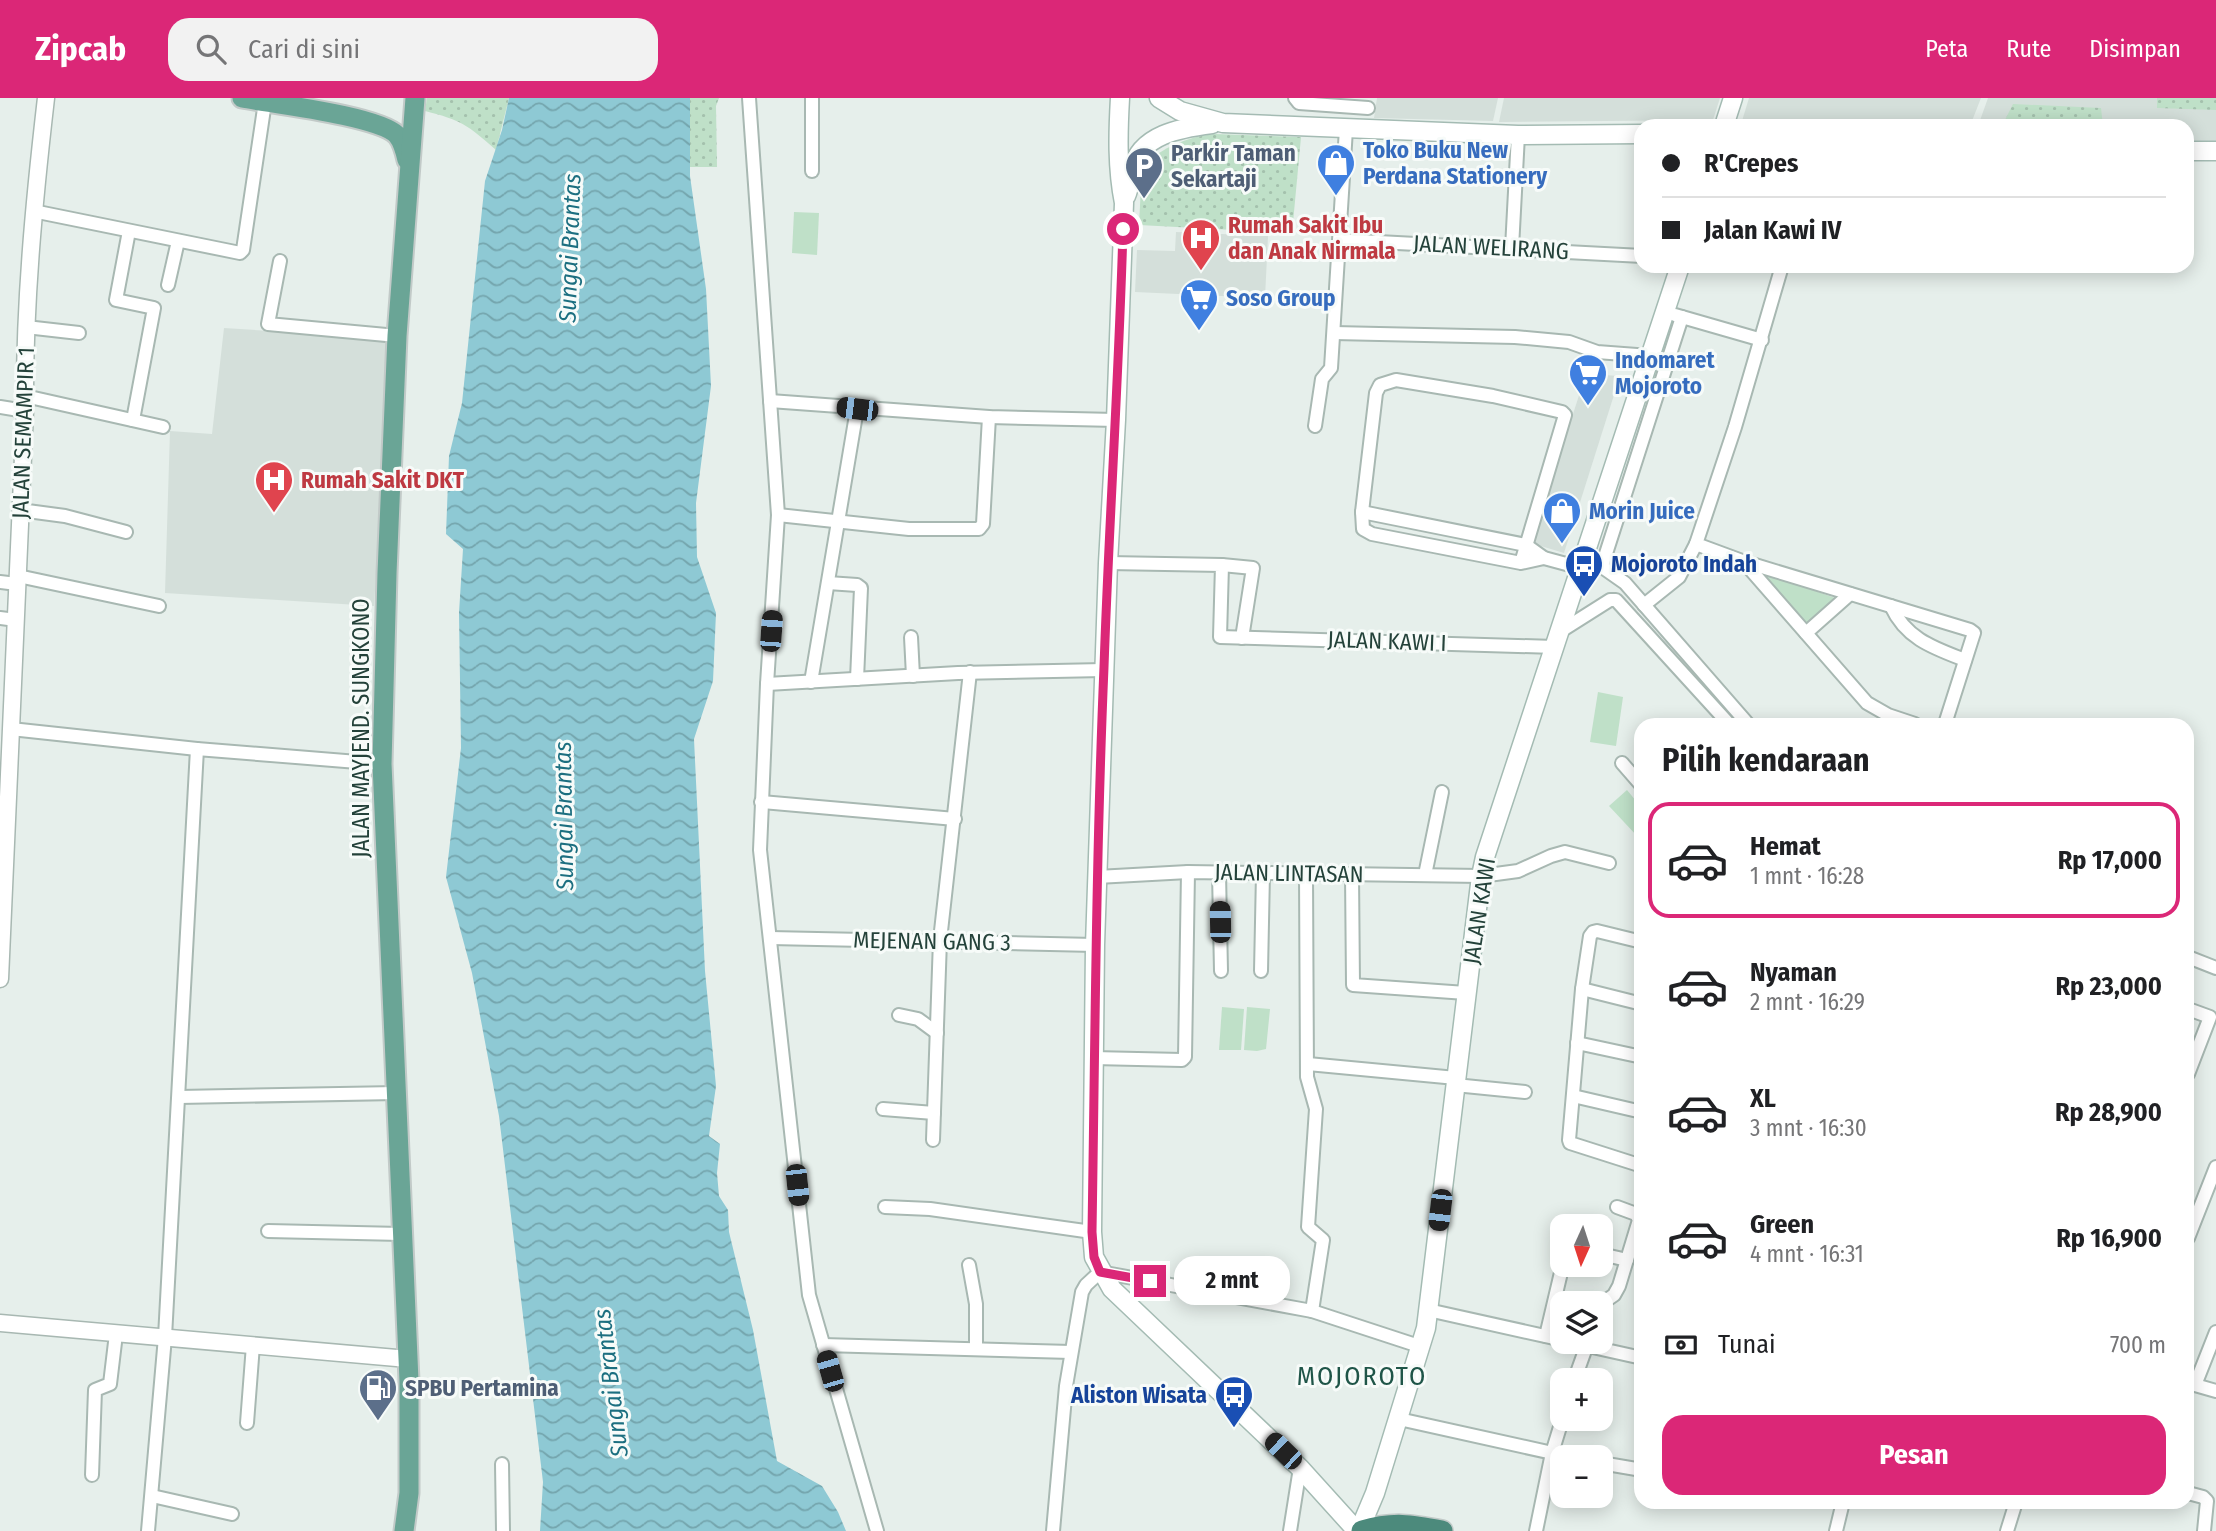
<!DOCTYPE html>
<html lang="id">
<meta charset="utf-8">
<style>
body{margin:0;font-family:"Fira Sans Condensed",sans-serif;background:#f2f2f2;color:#202124;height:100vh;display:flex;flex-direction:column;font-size:26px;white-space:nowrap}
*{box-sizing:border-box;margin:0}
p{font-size:23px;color:#757577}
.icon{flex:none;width:38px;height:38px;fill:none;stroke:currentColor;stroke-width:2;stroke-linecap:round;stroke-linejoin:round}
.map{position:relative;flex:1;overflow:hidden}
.sheet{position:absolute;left:1634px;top:620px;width:560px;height:791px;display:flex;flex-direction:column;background:#fff;border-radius:21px;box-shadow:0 4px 18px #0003}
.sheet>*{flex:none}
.top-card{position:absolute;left:1634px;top:21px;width:560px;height:154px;border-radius:21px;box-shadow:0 4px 18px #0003;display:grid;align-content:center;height:154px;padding:0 28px;background:#fff}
.needle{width:46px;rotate:183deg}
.buttons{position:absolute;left:1550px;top:1116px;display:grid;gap:14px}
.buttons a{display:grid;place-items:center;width:63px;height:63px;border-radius:14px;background:#fff;box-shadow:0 4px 18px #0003;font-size:35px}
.end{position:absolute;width:32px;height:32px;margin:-16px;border:9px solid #db2777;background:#fff;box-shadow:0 0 0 4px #fff}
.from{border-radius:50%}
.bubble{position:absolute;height:49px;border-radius:21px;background:#fff;box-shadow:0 4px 18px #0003;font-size:23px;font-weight:700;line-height:49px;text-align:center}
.car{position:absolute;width:21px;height:42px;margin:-21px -10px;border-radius:9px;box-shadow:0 0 5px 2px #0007;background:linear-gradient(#222 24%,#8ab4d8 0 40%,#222 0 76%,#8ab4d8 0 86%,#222 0)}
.top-card b{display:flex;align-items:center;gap:24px;height:66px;font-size:26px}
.top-card b+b{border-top:2px solid #e0e0e0}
.top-card i{width:18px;height:18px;background:#202124}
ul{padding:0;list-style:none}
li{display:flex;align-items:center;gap:21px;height:116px;margin:0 14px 10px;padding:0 14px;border:4px solid transparent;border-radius:21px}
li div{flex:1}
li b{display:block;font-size:26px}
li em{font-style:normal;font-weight:700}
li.on{border-color:#db2777}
li>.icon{width:63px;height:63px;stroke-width:1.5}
h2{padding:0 28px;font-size:32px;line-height:84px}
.pay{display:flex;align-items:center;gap:18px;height:77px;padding:0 28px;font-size:26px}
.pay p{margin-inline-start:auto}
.primary-button{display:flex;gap:14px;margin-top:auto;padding:14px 28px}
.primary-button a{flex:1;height:80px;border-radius:21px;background:#db2777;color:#fff;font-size:28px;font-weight:700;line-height:80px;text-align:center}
header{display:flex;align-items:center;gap:42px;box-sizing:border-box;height:98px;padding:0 35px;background:#db2777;color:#fff}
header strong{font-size:33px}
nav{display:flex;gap:38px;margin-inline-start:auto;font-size:24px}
.search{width:490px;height:63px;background:#f2f2f2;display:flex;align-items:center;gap:18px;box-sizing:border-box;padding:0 24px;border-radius:21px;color:#757577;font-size:26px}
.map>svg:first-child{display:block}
.built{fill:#d4dfda}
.grass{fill:url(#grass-dots)}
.pitch{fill:#bfe0c8}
.water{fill:url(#water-waves)}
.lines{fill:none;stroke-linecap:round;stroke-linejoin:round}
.minor-casing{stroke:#a8b8b2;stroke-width:16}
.tertiary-casing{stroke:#a8b8b2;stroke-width:19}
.secondary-casing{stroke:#a4bbb3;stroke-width:21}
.primary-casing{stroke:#c2cac8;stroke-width:23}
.trunk-casing{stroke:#c2cac8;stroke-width:24}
.minor{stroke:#fff;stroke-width:12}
.tertiary{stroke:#fff;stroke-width:16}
.secondary{stroke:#fff;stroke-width:18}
.primary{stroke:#6aa596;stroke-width:19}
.trunk{stroke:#4c8a7c;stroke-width:21}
.route{stroke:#db2777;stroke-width:9}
.labels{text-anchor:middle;stroke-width:6;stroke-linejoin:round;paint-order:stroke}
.shop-label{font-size:23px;font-weight:bold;fill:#366cbe;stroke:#f7fbf9;text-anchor:start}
.service-label{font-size:23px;font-weight:bold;fill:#4e5e75;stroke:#f7fbf9;text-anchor:start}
.health-label{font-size:23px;font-weight:bold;fill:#be3a42;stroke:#f7fbf9;text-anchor:start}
.street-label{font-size:23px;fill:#24423a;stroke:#f7fbf9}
.transit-label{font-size:23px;font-weight:bold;fill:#164399;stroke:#f7fbf9;text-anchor:start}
.water-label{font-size:24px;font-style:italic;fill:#1c6f80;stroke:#f7fbf9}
.quarter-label{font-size:26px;letter-spacing:2px;fill:#1f5548;stroke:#f7fbf9}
</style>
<header>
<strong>Zipcab</strong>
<div class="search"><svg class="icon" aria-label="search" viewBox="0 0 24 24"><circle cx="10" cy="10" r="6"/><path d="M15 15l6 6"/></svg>Cari di sini</div>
<nav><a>Peta</a><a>Rute</a><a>Disimpan</a></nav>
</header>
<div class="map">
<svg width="2216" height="1433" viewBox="0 0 2216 1433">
<defs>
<pattern id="grass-dots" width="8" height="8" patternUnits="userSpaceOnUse" patternTransform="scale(1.75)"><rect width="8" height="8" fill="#bfe0c8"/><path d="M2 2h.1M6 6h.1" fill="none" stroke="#a4c1ad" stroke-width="1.8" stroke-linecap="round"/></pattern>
<pattern id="water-waves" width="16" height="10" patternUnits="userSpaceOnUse" patternTransform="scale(1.75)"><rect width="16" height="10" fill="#8ec9d4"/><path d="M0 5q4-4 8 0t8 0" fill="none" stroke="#74a5ad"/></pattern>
</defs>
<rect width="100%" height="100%" fill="#e6efeb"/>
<g class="built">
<polygon points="1377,0 1498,0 1493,23 1374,20"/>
<polygon points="1504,0 1720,0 1713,22 1499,24"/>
<polygon points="1749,0 1981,0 1970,28 1843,28 1742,23"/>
<polygon points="1988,0 2216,0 2216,45 2188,44 2188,28 1978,28"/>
<polygon points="1176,134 1268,138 1265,200 1135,194 1137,152 1175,153"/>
<polygon points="224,230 391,241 374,508 165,495 170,333 212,336"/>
<polygon points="1586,276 1620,278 1564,455 1531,445"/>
</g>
<g class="grass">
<path d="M427 0H509L496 52C468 27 461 22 425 13Z"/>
<polygon points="690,0 719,0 716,8 717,69 690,69"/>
<polygon points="2157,0 2216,0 2216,12 2157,10"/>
<polygon points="2013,6 2101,10 2103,28 2002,28"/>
<path d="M1214 36 1301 39 1292 135 1139 127 1142 68C1163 49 1187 39 1214 36Z"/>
</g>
<g class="pitch">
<polygon points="794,114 819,115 817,157 792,155"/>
<polygon points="1758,473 1838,501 1807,527"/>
<polygon points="1598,594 1623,599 1616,648 1590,644"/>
<polygon points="1627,692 1641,709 1641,735 1638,739 1609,708"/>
<polygon points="1222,909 1244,911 1241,952 1219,952"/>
<polygon points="1247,909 1270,911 1266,951 1257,953 1244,952"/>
</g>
<polygon class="water" points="509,0 690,0 690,78 706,191 711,288 696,405 697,459 716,515 713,583 694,641 705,873 716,988 709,1038 720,1046 717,1075 719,1098 728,1112 729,1134 753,1232 777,1363 822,1388 838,1414 846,1433 540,1433 543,1384 499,1018 472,875 446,779 461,650 459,515 463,451 446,436 449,358 462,305 485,83 502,32"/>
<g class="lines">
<defs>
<g id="minor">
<polyline points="749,0 778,417 767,586 760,752 809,1197 877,1433"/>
<polyline points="812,0 812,73"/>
<polyline points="1295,0 1299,5 1368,10"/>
<polyline points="33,113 240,155 243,152 265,4"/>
<polyline points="129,133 116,202 154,210 133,322"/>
<polyline points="1340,142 1642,158"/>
<polyline points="1512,150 1518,37"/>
<polyline points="280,163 268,226 397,238"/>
<polyline points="1782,168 1735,329 1696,446 1742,463 1970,532 1974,535 1973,538 1945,626"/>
<polyline points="168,187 178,143"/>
<polyline points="1675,217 1762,242"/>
<polyline points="26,229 79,235"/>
<polyline points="1334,235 1515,239 1569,244 1597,254 1650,258"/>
<polyline points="25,298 163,329"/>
<polyline points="770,303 989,319 1116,322"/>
<polyline points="0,309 25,313"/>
<polyline points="1315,328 1322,281 1331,270 1346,31"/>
<polyline points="20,412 65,418 126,434"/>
<polyline points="1362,414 1526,447 1544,460 1581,470"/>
<polyline points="778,417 909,431 979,431 983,426 989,319"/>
<polyline points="1743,463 1867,605 1888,617 1915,626"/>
<polyline points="1595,464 1625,485 1748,626"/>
<polyline points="1108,465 1222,467 1220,539 1555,549"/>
<polyline points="1521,465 1565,317 1562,314 1493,298 1396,282 1380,287 1376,295 1362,414 1363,431 1372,436 1521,465 1544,460"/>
<polyline points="1222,467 1253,470 1242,540"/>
<polyline points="1602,468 1682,219"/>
<polyline points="18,478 159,508"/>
<polyline points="0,484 17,486"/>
<polyline points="828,485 857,487 861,490 857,581"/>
<polyline points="1644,507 1679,479 1696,446"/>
<path d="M1891 508C1906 541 1934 550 1965 562"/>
<polyline points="0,520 16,522"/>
<polyline points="1561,533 1610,502 1616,502 1729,626"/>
<polyline points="1806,535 1850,496"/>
<polyline points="911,539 913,578"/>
<polyline points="811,584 857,311"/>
<polyline points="767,586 958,575 1104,572"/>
<polyline points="11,631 197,651"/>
<polyline points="1622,665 1642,688"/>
<polyline points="761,704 955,721"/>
<polyline points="1219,775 1221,873"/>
<polyline points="1306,775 1307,979 1316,1011 1308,1129 1323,1142 1312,1213"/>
<polyline points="1352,776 1353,887 1466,895"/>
<polyline points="1425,777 1442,694"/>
<polyline points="1097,779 1188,774 1481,778 1518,773 1551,758 1565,754 1609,765"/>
<polyline points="770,840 1095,847"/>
<polyline points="1642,844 1597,833 1593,834 1590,838 1582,891 1569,1042 1570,1045 1642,1068"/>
<polyline points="2188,859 2216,870"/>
<polyline points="1261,873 1263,775"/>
<polyline points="1582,891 1642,906"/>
<polyline points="2188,911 2210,919 2188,976"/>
<polyline points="899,917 918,921 937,935"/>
<polyline points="1577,945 1642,959"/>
<polyline points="1093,960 1182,962 1185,959 1188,774"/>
<polyline points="1308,966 1456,980"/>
<polyline points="1455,987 1525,994"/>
<polyline points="1573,998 1642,1014"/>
<polyline points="179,999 397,995"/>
<polyline points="883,1011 934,1015"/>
<polyline points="933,1042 940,842 970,574"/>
<polyline points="885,1109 930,1111 1092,1134"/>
<polyline points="268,1133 401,1136"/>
<polyline points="2188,1140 2216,1069"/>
<polyline points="1601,1156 1627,1162"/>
<polyline points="969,1167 976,1206 976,1251"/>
<polyline points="1601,1206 1614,1197 1619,1188 1639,1122 1636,1116 1617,1109"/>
<polyline points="1428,1212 1563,1242"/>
<polyline points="1546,1238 1563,1166"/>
<polyline points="1570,1244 1642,1260"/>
<polyline points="823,1247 1071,1254"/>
<polyline points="1574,1283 1588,1244"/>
<polyline points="2188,1285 2216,1293"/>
<polyline points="2195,1287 2216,1234"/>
<polyline points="1399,1321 1575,1360"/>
<polyline points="247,1325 253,1247"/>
<polyline points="1601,1365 1642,1372"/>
<polyline points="502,1366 503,1433"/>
<polyline points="92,1377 95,1292 110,1286 116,1236"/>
<polyline points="2188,1395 2203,1399 2207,1403 2204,1433"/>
<polyline points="152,1398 232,1416"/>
<polyline points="148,1433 165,1239 197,651 382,666"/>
<polyline points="1053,1433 1066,1288 1082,1194 1086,1187 1100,1174 1312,1213 1422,1249"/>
<polyline points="1290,1433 1300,1370"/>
<polyline points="1536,1433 1552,1355 1563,1319"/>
<polyline points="1836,1433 1843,1404"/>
<polyline points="2007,1433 2016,1404"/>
</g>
<g id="tertiary">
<path d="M0 881 25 313C24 208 34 104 46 0"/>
<polyline points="0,1225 408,1261"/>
</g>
<g id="secondary">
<path d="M1120 0C1118 35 1117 70 1124 105L1116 322 1108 465 1095 847 1092 1134 1094 1159 1112 1191 1300 1370 1357 1433"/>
<polyline points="1159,0 1180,13 1223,25 1518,37 1642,36"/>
<polyline points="1724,28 1733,0"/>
<polyline points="2188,53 2216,53"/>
<path d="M1126 98C1130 89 1130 81 1132 72 1140 36 1181 30 1212 26"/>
<polyline points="1359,1433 1375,1395 1426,1230 1481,778 1485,759 1680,168"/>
</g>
<g id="primary">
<path d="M242 0C274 6 378 18 397 37 403 44 405 53 407 62"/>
<polyline points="404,1433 409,1395 409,1283 382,666 387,475 397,238 415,0"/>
</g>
<path id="trunk" d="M1362 1433C1393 1424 1411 1427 1442 1433"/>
</defs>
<use href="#minor" class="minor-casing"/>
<use href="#tertiary" class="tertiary-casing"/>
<use href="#secondary" class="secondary-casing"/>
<use href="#primary" class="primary-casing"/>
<use href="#trunk" class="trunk-casing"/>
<use href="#minor" class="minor"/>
<use href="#tertiary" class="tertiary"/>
<use href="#secondary" class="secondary"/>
<use href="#primary" class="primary"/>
<use href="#trunk" class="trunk"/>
</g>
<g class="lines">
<path class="route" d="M1123 131C1119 277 1109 423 1104 569 1096 757 1095 946 1092 1134L1094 1159 1100 1174 1150 1183"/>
</g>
<defs>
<symbol id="shop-pin" viewBox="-11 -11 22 30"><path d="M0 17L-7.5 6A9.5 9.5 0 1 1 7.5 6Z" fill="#3f7fe0" stroke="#f7fbf9"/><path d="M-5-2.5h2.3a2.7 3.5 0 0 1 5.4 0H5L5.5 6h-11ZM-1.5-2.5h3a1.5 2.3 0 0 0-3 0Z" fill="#fff"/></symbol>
<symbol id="parking-pin" viewBox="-11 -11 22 30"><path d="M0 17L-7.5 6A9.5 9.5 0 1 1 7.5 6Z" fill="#5c6f8a" stroke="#f7fbf9"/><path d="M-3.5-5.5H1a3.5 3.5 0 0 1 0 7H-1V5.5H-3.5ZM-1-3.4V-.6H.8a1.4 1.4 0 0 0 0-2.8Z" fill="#fff"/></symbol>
<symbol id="hospital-pin" viewBox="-11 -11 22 30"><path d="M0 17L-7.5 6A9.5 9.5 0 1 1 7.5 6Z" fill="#e0444e" stroke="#f7fbf9"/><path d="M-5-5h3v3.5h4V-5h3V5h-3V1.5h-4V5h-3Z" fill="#fff"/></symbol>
<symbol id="supermarket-pin" viewBox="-11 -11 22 30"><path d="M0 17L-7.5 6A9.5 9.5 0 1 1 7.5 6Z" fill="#3f7fe0" stroke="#f7fbf9"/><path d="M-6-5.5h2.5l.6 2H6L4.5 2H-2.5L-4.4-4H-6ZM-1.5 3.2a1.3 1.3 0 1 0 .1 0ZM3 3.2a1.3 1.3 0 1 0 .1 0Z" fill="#fff"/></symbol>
<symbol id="bus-pin" viewBox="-11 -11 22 30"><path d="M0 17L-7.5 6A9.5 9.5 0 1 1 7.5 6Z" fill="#1a4fb4" stroke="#f7fbf9"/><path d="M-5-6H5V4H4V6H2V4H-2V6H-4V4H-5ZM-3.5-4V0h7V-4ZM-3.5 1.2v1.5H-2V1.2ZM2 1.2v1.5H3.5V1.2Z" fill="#fff"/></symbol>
<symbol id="fuel-pin" viewBox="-11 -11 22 30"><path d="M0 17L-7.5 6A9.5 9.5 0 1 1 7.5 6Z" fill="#5c6f8a" stroke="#f7fbf9"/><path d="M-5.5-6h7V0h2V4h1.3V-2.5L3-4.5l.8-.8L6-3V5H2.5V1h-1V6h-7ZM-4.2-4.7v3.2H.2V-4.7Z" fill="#fff"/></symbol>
</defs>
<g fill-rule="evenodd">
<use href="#shop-pin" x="1314" y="43" width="44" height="60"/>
<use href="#parking-pin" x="1122" y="46" width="44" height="60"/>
<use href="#hospital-pin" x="1179" y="118" width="44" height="60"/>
<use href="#supermarket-pin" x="1177" y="178" width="44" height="60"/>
<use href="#supermarket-pin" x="1566" y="253" width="44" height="60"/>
<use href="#hospital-pin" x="252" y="360" width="44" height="60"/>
<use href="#shop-pin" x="1540" y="391" width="44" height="60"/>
<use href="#bus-pin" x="1562" y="444" width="44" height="60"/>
<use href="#fuel-pin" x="356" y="1268" width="44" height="60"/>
<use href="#bus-pin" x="1212" y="1275" width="44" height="60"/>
</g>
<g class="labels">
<g class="shop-label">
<text x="1363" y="60">Toko Buku New<tspan x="1363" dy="26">Perdana Stationery</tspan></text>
<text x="1226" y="208">Soso Group</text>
<text x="1615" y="270">Indomaret<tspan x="1615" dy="26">Mojoroto</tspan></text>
<text x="1589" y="421">Morin Juice</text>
</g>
<g class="service-label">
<text x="1171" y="63">Parkir Taman<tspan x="1171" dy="26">Sekartaji</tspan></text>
<text x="405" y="1298">SPBU Pertamina</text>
</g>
<g class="health-label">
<text x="1228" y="135">Rumah Sakit Ibu<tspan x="1228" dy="26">dan Anak Nirmala</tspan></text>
<text x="301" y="390">Rumah Sakit DKT</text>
</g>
<g class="street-label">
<text transform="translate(1491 149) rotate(3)" y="8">JALAN WELIRANG</text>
<text transform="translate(23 335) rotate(-88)" y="8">JALAN SEMAMPIR 1</text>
<text transform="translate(1387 543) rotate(2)" y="8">JALAN KAWI I</text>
<text transform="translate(361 630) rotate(-90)" y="8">JALAN MAYJEND. SUNGKONO</text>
<text transform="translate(1289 775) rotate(1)" y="8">JALAN LINTASAN</text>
<text transform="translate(1479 813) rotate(-81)" y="8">JALAN KAWI</text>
<text transform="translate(932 843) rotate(1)" y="8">MEJENAN GANG 3</text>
</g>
<g class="transit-label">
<text x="1611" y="474">Mojoroto Indah</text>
<text x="1207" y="1305" text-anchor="end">Aliston Wisata</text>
</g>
<g class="water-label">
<text transform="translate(570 150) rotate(-88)" y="8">Sungai Brantas</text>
<text transform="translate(564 718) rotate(-91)" y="8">Sungai Brantas</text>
<text transform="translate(611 1285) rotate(-97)" y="8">Sungai Brantas</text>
</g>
<g class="quarter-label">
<text x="1362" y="1287">MOJOROTO</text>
</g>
</g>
</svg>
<div class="buttons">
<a><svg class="needle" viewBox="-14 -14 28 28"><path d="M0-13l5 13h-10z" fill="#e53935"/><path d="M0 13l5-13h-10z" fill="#757577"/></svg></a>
<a><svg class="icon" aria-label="layers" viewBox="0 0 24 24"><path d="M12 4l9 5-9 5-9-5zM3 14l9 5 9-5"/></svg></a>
<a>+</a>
<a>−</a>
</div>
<i class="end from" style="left:1123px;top:131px"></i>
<i class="end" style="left:1150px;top:1183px"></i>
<div class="bubble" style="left:1174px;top:1158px;width:116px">2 mnt</div>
<i class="car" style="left:857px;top:311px;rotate:277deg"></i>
<i class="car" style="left:771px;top:533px;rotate:4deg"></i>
<i class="car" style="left:1220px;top:824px;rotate:359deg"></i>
<i class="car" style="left:797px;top:1087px;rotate:174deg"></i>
<i class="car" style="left:1440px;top:1112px;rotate:187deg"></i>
<i class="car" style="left:830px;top:1273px;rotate:344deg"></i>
<i class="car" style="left:1283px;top:1353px;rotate:314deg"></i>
<div class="top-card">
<b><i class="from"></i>R'Crepes</b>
<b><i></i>Jalan Kawi IV</b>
</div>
<section class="sheet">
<h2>Pilih kendaraan</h2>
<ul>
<li class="on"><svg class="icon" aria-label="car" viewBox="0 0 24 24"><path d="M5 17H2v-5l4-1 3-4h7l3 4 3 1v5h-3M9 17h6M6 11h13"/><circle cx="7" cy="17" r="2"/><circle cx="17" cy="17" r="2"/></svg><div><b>Hemat</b><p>1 mnt · 16:28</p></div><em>Rp 17,000</em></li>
<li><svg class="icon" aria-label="car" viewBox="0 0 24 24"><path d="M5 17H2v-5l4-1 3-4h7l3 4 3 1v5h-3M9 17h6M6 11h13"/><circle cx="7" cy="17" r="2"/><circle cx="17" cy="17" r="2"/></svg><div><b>Nyaman</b><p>2 mnt · 16:29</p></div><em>Rp 23,000</em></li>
<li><svg class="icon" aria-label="car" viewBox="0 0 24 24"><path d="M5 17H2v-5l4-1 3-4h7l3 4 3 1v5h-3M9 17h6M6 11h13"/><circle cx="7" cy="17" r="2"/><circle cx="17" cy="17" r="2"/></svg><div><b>XL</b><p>3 mnt · 16:30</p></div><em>Rp 28,900</em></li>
<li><svg class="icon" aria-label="car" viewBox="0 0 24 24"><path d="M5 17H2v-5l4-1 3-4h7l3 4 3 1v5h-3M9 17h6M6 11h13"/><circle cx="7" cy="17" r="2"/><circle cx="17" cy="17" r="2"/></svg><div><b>Green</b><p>4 mnt · 16:31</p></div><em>Rp 16,900</em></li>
</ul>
<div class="pay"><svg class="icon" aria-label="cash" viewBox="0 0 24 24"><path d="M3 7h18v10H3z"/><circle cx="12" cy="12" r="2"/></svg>Tunai<p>700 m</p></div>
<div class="primary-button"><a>Pesan</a></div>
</section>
</div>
